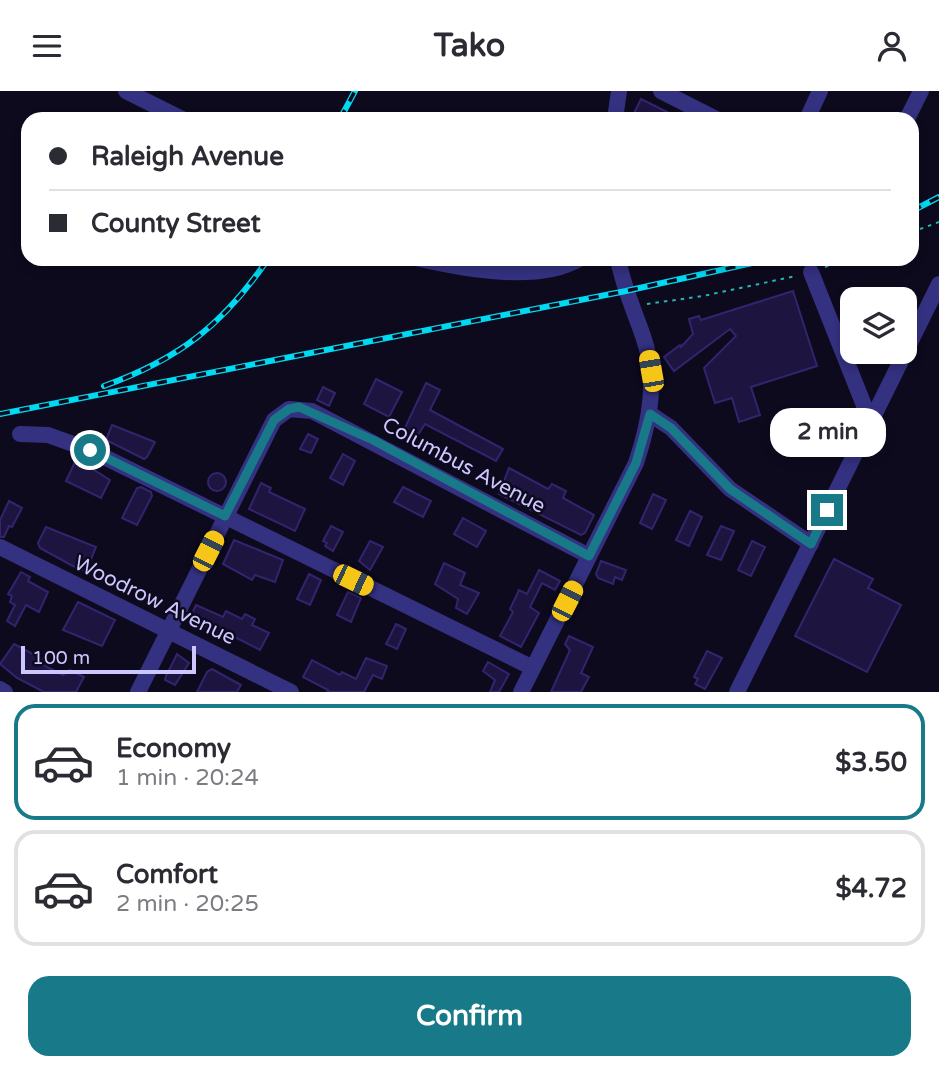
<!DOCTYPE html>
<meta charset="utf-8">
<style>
body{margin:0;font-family:"Varela Round",sans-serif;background:#f7f7f7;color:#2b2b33;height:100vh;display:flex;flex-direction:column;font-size:26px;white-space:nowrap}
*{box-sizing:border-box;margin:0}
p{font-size:23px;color:#7c7c81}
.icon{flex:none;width:38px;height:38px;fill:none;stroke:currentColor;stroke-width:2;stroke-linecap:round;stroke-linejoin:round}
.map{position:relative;height:601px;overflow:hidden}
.side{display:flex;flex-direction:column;background:#fff;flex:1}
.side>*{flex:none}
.top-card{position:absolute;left:21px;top:21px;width:898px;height:154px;border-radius:21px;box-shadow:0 4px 10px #0003;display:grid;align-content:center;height:154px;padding:0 28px;background:#fff}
.fabs{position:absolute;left:840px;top:196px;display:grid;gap:14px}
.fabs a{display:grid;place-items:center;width:77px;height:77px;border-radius:14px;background:#fff;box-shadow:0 4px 10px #0003;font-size:35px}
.scale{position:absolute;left:21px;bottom:18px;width:175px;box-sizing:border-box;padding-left:7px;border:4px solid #cdc7ff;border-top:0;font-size:19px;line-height:24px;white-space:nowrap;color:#cdc7ff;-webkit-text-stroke:5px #0d0a1e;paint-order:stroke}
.end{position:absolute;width:32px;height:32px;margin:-16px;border:9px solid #187989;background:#fff;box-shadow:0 0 0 4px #fff}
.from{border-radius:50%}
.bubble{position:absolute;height:49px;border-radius:21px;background:#fff;box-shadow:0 4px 10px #0003;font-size:23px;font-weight:800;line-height:49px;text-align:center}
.car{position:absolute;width:21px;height:42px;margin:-21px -10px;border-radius:9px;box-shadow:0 0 5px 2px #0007;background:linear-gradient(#f5c518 24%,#345 0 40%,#f5c518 0 76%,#345 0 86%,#f5c518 0)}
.top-card b{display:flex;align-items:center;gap:24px;height:66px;font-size:26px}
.top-card b+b{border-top:2px solid #e1e1e2}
.top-card i{width:18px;height:18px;background:#2b2b33}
ul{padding:12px 0 0;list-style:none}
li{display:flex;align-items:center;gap:21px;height:116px;margin:0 14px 10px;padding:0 14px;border:4px solid #e1e1e2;border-radius:21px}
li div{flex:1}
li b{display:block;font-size:26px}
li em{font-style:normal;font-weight:800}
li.selected{border-color:#187989}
li>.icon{width:63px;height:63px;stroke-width:1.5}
.cta{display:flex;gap:14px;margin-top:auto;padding:14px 28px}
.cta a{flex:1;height:80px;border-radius:21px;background:#187989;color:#fff;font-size:28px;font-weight:800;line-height:80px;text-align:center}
header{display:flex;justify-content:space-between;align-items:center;height:91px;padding:0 28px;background:#fff;font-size:32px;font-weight:800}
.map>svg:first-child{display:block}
.building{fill:#1d1440;stroke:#33246e;stroke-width:2}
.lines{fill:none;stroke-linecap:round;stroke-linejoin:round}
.path{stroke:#22b7af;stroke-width:2;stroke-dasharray:3.5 5;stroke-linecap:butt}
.minor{stroke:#343181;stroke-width:16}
.rail-casing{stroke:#00d9f2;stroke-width:6}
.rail{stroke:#0d0a1e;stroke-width:3.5;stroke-dasharray:10;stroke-linecap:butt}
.route{stroke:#187989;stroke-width:9}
.labels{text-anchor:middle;stroke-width:5;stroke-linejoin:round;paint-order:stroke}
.street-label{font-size:21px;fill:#cdc7ff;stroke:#0d0a1e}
</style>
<header><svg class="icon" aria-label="menu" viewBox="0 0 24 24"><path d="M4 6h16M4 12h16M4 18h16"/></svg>Tako<svg class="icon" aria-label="person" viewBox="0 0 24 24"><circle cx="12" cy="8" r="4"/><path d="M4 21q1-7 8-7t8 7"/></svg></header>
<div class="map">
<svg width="939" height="601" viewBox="0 0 939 601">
<rect width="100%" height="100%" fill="#0d0a1e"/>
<g class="building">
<polygon points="641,8 681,28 631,28"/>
<polygon points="793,200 817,275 751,296 760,324 739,331 732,307 715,312 704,277 736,245 730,238 674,280 664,266 680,254 681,256 693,243 689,228 699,225 701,229"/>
<polygon points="376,288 402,301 389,326 364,313"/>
<polygon points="426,292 440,299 430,319 503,358 496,370 425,333 416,347 403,341"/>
<polygon points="323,296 335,302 329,315 317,309"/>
<polygon points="112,334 155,351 147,366 144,368 106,349"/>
<polygon points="308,343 318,348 311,362 300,358"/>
<polygon points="343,363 355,370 343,394 330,387"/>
<polygon points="80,370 110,389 101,407 66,390 75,371"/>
<polygon points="509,377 548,398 552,393 566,400 563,407 594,424 585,442 581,444 499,403"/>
<circle cx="217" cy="391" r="9"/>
<polygon points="261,392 271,397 269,401 305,418 295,440 249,418"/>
<polygon points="141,396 151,401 152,405 137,434 122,427 137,397"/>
<polygon points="403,396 431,410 423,426 394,411"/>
<polygon points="653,403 666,409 652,438 640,432"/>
<polygon points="9,410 22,417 12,436 9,435 4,446 0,446 0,429"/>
<polygon points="690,420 702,426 689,455 676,449"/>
<polygon points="463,427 486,440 477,456 454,443"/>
<polygon points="331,435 343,441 333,460 325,455 327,452 323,450"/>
<polygon points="721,435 734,440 721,469 707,464"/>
<polygon points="46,436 96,456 87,478 85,480 71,474 40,457 38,452"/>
<polygon points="234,449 283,469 275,491 255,484 252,489 223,473"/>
<polygon points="370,450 383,456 370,479 359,470"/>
<polygon points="752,450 765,456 751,485 738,479"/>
<polygon points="834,468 873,488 868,497 901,514 867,581 795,545"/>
<polygon points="601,470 626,479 622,489 615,486 613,493 598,487 596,483"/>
<polygon points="444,472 465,482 460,494 479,502 467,523 456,517 458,508 435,493"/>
<polygon points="539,479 560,490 555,499 542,492 530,516 539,522 521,556 500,545 513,521 510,518 519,499 527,503"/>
<polygon points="21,481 30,486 28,490 48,501 39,521 26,514 15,535 7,530 15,514 10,511 12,505 8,503"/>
<polygon points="309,483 321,489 310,514 297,508"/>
<polygon points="348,501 361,507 351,531 337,524"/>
<polygon points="78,511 115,529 102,555 63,539"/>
<polygon points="196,514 223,526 226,520 242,528 245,523 255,528 252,534 269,542 260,559 223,540 221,545 190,526"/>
<polygon points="396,533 406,538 397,558 386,553"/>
<polygon points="569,545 593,556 581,582 589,586 581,601 551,601 570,559 565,553"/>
<polygon points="14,553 42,568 41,573 63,584 70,579 84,586 76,601 44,601 17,587 0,573"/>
<polygon points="707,560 722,567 705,598 695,593 698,588 694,586"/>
<polygon points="177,563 189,572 175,594 165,589 166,585"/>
<polygon points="366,567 387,575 382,588 373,584 364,601 327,601 328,599 303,586 312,569 340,584 342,581 356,588"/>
<polygon points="488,571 509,583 499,601 490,601 495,589 483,580"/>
<polygon points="212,578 241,594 237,601 197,601 207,581"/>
</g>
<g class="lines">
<g class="path">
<polyline points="912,141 939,131"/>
<polyline points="825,176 846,168"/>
<polyline points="647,213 703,205 796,185"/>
</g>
<g class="minor">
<polyline points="126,0 182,28"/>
<polyline points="661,0 716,28"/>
<polyline points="615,28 619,0"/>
<polyline points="807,28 820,0"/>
<polyline points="907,28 921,0"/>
<path d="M420 168C464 178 538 192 579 168"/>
<polyline points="811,181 871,332"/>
<polyline points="650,323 671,337 730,398 811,453"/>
<polyline points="20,343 48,344 90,359 533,577"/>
<polyline points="0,456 291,601"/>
<polyline points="0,598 5,601"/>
<polyline points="138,601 274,329 289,318 312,320 589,465"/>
<path d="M521 601 636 372C650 330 658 288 643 245 634 219 623 195 618 168"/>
<polyline points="737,601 939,193"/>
</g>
<defs>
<g id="rail">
<polyline points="340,28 355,0"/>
<polyline points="912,120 939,106"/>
<path d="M104 295C179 268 223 234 268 168"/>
<polyline points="0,323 626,200 770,168"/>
</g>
</defs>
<use href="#rail" class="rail-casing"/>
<use href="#rail" class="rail"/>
</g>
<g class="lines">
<polyline class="route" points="90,359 225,425 274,329 289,318 299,316 373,349 589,465 636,372 650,323 671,337 730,398 811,453 827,419"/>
</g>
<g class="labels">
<g class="street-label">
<text transform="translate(464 374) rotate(28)" y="7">Columbus Avenue</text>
<text transform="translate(155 509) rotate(26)" y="7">Woodrow Avenue</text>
</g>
</g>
</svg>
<div class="fabs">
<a><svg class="icon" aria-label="layers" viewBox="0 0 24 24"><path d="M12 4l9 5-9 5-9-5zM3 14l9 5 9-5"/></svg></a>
</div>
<div class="scale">100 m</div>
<i class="end from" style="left:90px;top:359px"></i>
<i class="end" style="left:827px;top:419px"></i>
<div class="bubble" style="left:770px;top:317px;width:116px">2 min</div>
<i class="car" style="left:651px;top:280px;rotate:350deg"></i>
<i class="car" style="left:208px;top:460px;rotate:27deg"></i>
<i class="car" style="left:353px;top:489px;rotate:116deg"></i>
<i class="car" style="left:567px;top:510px;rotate:27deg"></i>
<div class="top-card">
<b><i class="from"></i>Raleigh Avenue</b>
<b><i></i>County Street</b>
</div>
</div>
<section class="side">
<ul>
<li class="selected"><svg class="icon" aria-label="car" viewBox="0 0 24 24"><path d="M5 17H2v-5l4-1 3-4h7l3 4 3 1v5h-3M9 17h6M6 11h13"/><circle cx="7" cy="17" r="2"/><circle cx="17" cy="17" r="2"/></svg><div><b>Economy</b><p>1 min · 20:24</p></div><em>$3.50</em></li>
<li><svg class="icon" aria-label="car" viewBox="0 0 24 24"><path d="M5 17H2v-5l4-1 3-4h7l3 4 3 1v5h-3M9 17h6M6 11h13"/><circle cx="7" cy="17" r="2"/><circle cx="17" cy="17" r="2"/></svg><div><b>Comfort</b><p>2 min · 20:25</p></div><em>$4.72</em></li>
</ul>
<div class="cta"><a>Confirm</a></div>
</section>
